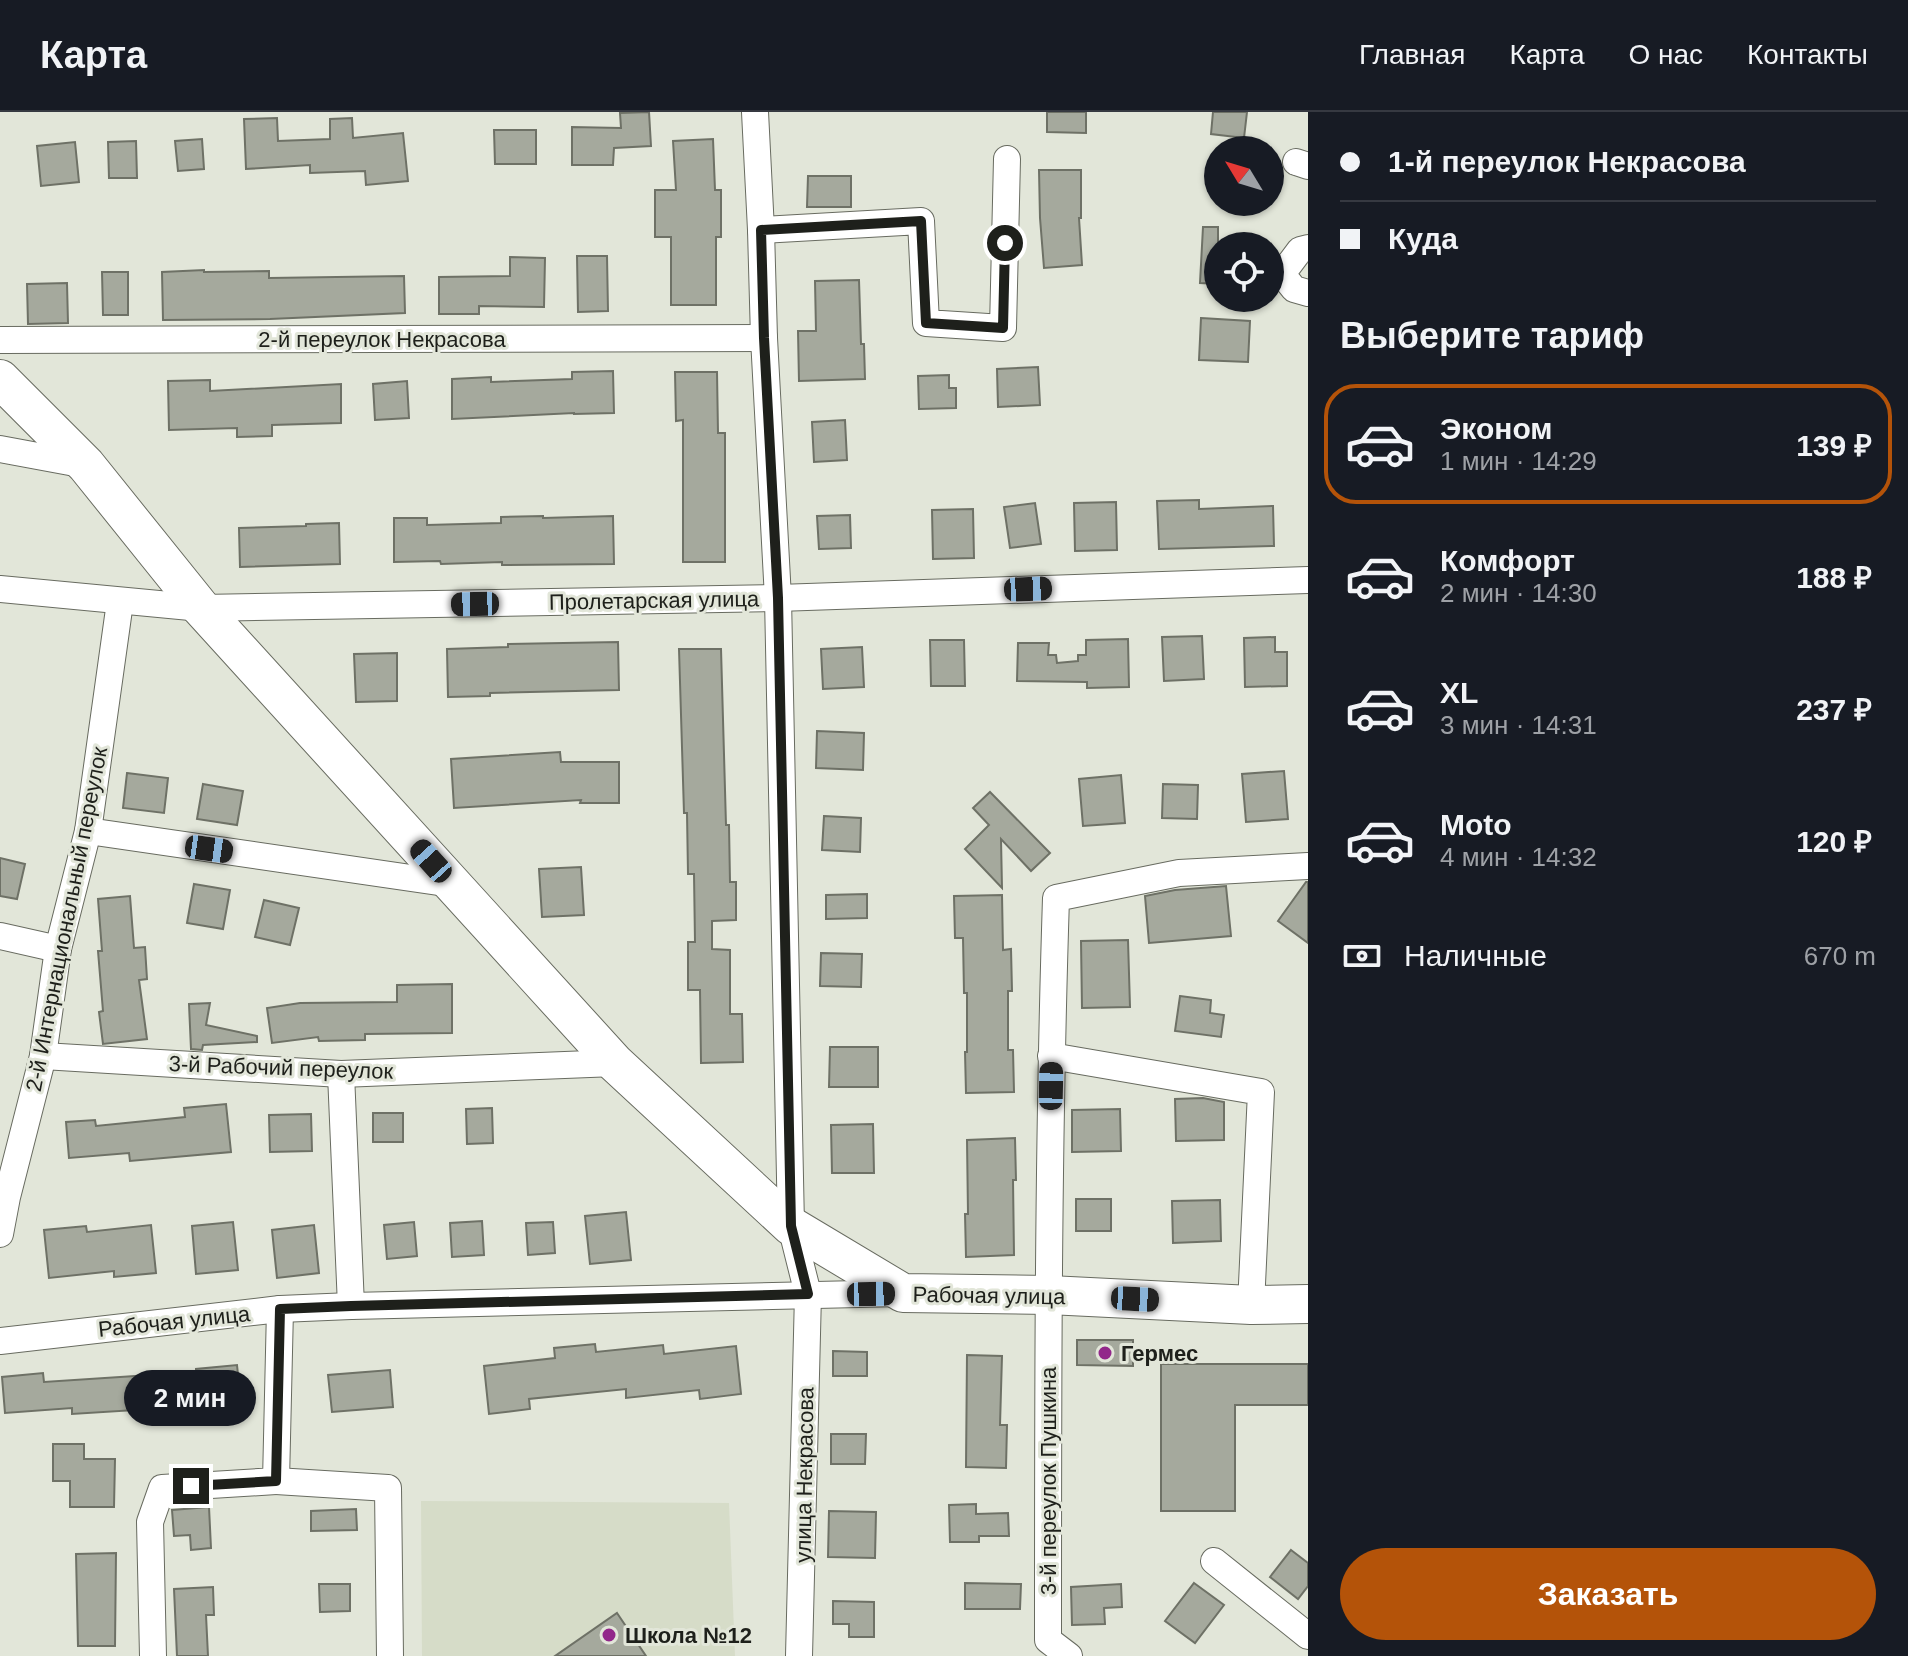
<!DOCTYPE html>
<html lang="ru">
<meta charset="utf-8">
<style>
body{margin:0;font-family:Arial,sans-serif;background:#242831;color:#f1f3f6;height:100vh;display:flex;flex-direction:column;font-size:30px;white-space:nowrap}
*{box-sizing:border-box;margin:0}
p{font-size:26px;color:#9ea1a6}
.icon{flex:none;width:44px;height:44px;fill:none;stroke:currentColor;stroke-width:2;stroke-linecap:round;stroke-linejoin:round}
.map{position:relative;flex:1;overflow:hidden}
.drawer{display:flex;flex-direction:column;background:#171b24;width:600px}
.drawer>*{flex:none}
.banner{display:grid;align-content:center;height:176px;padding:0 32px;background:#171b24}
.needle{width:52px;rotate:308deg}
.fabs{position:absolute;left:1204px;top:24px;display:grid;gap:16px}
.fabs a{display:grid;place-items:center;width:80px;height:80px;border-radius:50%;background:#171b24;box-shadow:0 2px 6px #0004;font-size:40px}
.end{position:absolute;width:36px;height:36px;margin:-18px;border:10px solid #1e201b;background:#fff;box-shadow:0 0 0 4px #fff}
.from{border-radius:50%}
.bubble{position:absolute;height:56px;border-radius:28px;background:#171b24;box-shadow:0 2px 6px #0004;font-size:26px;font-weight:700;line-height:56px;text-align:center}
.car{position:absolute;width:24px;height:48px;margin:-24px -12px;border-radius:10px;box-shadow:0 0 6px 2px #0007;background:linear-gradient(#222 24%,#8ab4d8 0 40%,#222 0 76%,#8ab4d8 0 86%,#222 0)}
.banner b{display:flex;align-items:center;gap:28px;height:76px;font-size:30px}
.banner b+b{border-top:2px solid #363941}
.banner i{width:20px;height:20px;background:#f1f3f6}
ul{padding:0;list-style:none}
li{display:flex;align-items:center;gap:24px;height:120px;margin:0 16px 12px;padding:0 16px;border:4px solid transparent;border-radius:32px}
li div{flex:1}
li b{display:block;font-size:30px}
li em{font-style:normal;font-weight:700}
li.current{border-color:#b45309}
li>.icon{width:72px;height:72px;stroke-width:1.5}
h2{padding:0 32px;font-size:36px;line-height:96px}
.pay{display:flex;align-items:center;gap:20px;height:88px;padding:0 32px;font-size:30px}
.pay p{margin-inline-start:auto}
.button{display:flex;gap:16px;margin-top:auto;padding:16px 32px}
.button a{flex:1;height:92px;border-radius:48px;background:#b45309;color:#fff;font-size:32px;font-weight:700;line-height:92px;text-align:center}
header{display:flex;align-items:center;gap:48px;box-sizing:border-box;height:112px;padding:0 40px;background:#171b24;border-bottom:2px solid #363941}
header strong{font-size:38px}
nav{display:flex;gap:44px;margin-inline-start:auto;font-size:28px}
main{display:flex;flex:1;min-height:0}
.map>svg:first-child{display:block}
.built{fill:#d6dcc8}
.building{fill:#a5a99d;stroke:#6e7166;stroke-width:2}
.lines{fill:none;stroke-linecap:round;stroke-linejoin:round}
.street-casing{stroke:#686b60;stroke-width:28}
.secondary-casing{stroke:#686b60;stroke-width:40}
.street{stroke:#fff;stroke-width:26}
.secondary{stroke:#fff;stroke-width:38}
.route{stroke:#1e201b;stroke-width:10}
.poi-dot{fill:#92278a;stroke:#e2e6d9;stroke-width:3}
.labels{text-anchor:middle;stroke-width:6;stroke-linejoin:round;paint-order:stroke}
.street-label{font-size:22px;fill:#1e201b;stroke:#e2e6d9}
.poi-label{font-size:22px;font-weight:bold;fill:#1e201b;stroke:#e2e6d9;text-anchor:start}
</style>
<header>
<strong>Карта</strong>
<nav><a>Главная</a><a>Карта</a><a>О нас</a><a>Контакты</a></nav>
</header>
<main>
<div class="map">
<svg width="1308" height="1544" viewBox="0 0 1308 1544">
<rect width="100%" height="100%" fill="#e2e6d9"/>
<polygon class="built" points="421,1389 729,1391 735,1544 422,1544"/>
<g class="building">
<polygon points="649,0 651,34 614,36 613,53 572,53 572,15 621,16 620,1"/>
<polygon points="1047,0 1086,0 1086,21 1047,20"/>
<polygon points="1213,0 1247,0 1244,26 1211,22"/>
<polygon points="277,6 278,29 330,27 330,7 352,6 353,26 403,21 408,69 366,73 365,59 310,61 310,53 246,57 244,7"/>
<polygon points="494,18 536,18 536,52 495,52"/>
<polygon points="202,27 204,57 178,59 175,29"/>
<polygon points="713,27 715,78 721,78 721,125 716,125 716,193 671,193 671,125 655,125 655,78 676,78 673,29"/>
<polygon points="136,29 137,66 109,66 108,30"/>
<polygon points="75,30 79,70 41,74 37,34"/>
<polygon points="1039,58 1081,58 1081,106 1079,106 1082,153 1044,156 1040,106"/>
<polygon points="808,64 851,64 851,95 807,95"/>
<polygon points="1203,115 1218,115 1218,172 1200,171"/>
<polygon points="577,144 607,144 608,199 578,200"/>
<polygon points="510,145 545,146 544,195 479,194 479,202 439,202 439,165 510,164"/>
<polygon points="204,158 204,160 269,159 269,166 404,164 405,201 270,207 163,208 162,160"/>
<polygon points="102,160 128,160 128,203 103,203"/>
<polygon points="859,168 861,232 864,232 865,267 799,269 798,219 816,219 815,169"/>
<polygon points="67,171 68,211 28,212 27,172"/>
<polygon points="1201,206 1250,209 1248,250 1199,248"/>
<polygon points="1038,255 1040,293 998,295 997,257"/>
<polygon points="613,259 614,301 574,302 574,301 452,307 452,267 491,265 491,270 572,267 572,260"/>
<polygon points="675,260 717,260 718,321 725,321 725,450 683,450 683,308 676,309"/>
<polygon points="949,263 949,276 956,276 956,296 919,297 918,264"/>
<polygon points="210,268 210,279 341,272 341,311 272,313 272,324 237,325 237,316 169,318 168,269"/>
<polygon points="407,269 409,306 375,308 373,272"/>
<polygon points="845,308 847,348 814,350 812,310"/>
<polygon points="1199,388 1199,397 1273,394 1274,434 1159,437 1157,389"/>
<polygon points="1116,390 1117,438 1075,439 1074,391"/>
<polygon points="1035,391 1041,432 1010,436 1004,395"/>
<polygon points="973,397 974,446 933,447 932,398"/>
<polygon points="850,403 851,436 819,437 817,404"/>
<polygon points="543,404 543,406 613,404 614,452 502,453 502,450 441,452 440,449 394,450 394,406 427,406 427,413 501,411 501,405"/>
<polygon points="339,411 340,452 240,455 239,416 306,414 306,412"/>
<polygon points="1202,524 1204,567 1164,569 1162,525"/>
<polygon points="1275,525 1275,540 1287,540 1287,574 1245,575 1244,526"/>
<polygon points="1128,527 1129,575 1087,576 1087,570 1017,569 1018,531 1049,531 1048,543 1056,543 1057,551 1078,549 1078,543 1086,543 1086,528"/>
<polygon points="930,528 964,528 965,574 931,574"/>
<polygon points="618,530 619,578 490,581 490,584 448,585 447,537 508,535 508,532"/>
<polygon points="862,535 864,575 823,577 821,537"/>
<polygon points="679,537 721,537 726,713 729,713 730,770 736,770 736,808 712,809 712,837 730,838 730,902 742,902 743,950 701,951 700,878 688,878 688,830 695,830 694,762 688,762 687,701 684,701"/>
<polygon points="397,541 397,589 356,590 354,542"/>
<polygon points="817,619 864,621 863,658 816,656"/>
<polygon points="560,640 561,650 619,650 619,691 580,691 581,688 454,696 451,647"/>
<polygon points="1284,659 1288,707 1246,710 1242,662"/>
<polygon points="127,661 168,666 164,701 123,696"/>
<polygon points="1121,663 1125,711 1083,714 1079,667"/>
<polygon points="203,672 243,679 237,713 197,707"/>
<polygon points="1163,672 1198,673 1197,707 1162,706"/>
<polygon points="990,680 1050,741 1031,759 1001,727 1002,776 965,737 989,713 973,696"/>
<polygon points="824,704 861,706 860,740 822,738"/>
<polygon points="0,746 25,752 17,787 0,784"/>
<polygon points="581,755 584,803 542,805 539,757"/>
<polygon points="1306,770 1308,770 1308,831 1278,809"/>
<polygon points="194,772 230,778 223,817 187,811"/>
<polygon points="1226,774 1231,824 1149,831 1145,784 1175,778"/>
<polygon points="867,782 867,806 826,807 826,783"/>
<polygon points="1002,783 1003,838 1011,837 1012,879 1008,879 1008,938 1013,938 1014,980 966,981 965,940 967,940 967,881 964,881 963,826 955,826 954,784"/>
<polygon points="130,784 134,836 145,835 147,867 139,868 147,927 103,932 99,900 103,899 98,839 102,839 98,787"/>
<polygon points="264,788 299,796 290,833 255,825"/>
<polygon points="1128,828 1130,895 1082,896 1081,829"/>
<polygon points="821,841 862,842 861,875 820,874"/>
<polygon points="452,872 452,921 365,922 365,928 319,929 318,925 272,931 267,896 300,891 397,890 397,873"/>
<polygon points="1180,884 1211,888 1210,901 1224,903 1221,925 1175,919"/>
<polygon points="210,891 206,913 257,924 257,930 203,933 202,938 191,937 189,892"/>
<polygon points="830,935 878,935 878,975 829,975"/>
<polygon points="1203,986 1224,990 1224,1028 1176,1029 1175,987"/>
<polygon points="226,992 231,1040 130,1049 129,1041 69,1046 66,1010 95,1008 96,1014 185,1005 184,996"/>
<polygon points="492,996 493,1031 467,1032 466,997"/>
<polygon points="1120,997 1121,1039 1072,1040 1072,998"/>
<rect x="373" y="1001" width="30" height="29"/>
<polygon points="311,1002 312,1039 270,1040 269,1003"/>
<polygon points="873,1012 874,1061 832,1061 831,1013"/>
<polygon points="1015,1026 1016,1068 1013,1068 1014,1143 966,1145 965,1102 968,1102 967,1028"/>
<rect x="1076" y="1087" width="35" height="32"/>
<polygon points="1220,1088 1221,1129 1173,1131 1172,1089"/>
<polygon points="626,1100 631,1148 590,1152 585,1104"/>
<polygon points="482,1109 484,1143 452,1145 450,1111"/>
<polygon points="233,1110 238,1158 196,1162 192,1114"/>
<polygon points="414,1110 417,1144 387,1147 384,1113"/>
<polygon points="553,1110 555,1141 528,1143 526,1111"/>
<polygon points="151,1113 156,1161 114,1165 114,1159 49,1166 44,1118 86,1114 87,1120"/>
<polygon points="314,1113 319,1161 277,1166 272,1118"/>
<polygon points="1077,1228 1133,1228 1133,1254 1077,1253"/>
<polygon points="595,1232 596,1240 663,1233 664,1242 736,1234 741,1282 700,1287 699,1278 626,1286 626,1277 529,1287 530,1297 489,1302 484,1254 555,1246 554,1236"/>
<polygon points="833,1239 867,1240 867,1264 833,1264"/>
<polygon points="967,1243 1002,1244 1000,1313 1007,1313 1006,1356 966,1355"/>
<polygon points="1161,1252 1308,1252 1308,1293 1235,1293 1235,1399 1161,1399"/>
<polygon points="237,1253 242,1301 200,1305 199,1294 72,1302 72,1296 5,1301 2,1265 43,1261 44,1270 196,1260 196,1257"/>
<polygon points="390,1258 393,1295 332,1300 328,1263"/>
<polygon points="831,1322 866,1322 865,1352 831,1352"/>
<polygon points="53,1332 84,1332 84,1347 115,1347 114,1395 70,1395 70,1369 53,1369"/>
<polygon points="976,1392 976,1402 1008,1401 1009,1424 979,1424 979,1430 950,1430 949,1393"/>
<polygon points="209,1395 211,1436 191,1438 190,1423 174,1424 172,1398"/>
<polygon points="356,1397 357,1418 311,1419 311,1399"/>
<polygon points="829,1399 876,1400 875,1446 828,1445"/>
<polygon points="1291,1438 1308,1451 1308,1474 1298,1487 1270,1465"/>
<polygon points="116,1441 115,1534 78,1534 76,1442"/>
<polygon points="965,1471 1021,1472 1020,1497 965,1497"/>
<polygon points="1194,1471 1224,1493 1195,1531 1165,1509"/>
<polygon points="319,1472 350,1472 350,1499 320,1500"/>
<polygon points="1121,1472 1122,1495 1104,1496 1105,1512 1072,1513 1071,1475"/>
<polygon points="213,1475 214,1503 206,1503 208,1544 177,1544 174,1477"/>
<polygon points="833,1489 874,1490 874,1525 849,1525 849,1512 833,1512"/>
<polygon points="617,1501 646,1544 555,1544"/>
</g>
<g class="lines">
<defs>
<g id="street">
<polyline points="755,0 761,118 764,226 778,486 791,1114 808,1182 799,1544"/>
<polyline points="1296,50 1308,54"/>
<polyline points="761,118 921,109 926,211 1003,216 1007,47"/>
<polyline points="1308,136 1300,138 1282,162 1294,177 1308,181"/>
<polyline points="0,228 764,226"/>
<polyline points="0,337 86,353"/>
<polyline points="0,477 201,496 778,486 1308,468"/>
<polyline points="88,719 452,772"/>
<polyline points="0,824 58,837"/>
<polyline points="43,944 341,962 615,951"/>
<polyline points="1051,944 1261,980 1251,1193"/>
<polyline points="341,962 351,1194"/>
<polyline points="0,1122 7,1085 43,944 58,837 88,719 120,490"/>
<polyline points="0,1229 280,1197 351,1194 902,1181"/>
<polyline points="276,1369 388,1376 390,1544"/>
<polyline points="1214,1449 1308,1524"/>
<polyline points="153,1544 150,1410 162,1376 276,1369 280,1197"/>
<path d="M1069 1544 1048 1528C1048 1281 1048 1033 1056 786L1179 761 1308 754"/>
</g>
<polyline id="secondary" points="0,267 86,353 201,496 615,951 791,1114 903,1181 1049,1183 1251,1193 1308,1192"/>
</defs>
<use href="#street" class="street-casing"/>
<use href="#secondary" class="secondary-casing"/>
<use href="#street" class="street"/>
<use href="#secondary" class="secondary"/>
</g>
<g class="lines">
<polyline class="route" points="191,1374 276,1369 280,1197 351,1194 808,1182 791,1114 778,486 764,226 761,118 921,109 926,211 1003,216 1005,131"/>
</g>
<g class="poi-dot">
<circle cx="1105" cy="1241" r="8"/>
<circle cx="609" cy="1523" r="8"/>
</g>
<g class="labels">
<g class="street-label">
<text x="382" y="235">2-й переулок Некрасова</text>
<text transform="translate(654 488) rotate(-1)" y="8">Пролетарская улица</text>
<text transform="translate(66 807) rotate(-79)" y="8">2-й Интернациональный переулок</text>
<text transform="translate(281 955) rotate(2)" y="8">3-й Рабочий переулок</text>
<text transform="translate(989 1183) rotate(1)" y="8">Рабочая улица</text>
<text transform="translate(174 1209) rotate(-6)" y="8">Рабочая улица</text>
<text transform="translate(804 1363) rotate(-89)" y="8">улица Некрасова</text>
<text transform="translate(1048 1369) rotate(-90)" y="8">3-й переулок Пушкина</text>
</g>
<g class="poi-label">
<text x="1121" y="1249">Гермес</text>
<text x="625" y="1531">Школа №12</text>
</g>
</g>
</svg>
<div class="fabs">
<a><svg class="needle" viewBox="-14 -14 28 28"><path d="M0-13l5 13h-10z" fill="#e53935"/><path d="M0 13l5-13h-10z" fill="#9ea1a6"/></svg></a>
<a><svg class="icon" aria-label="locate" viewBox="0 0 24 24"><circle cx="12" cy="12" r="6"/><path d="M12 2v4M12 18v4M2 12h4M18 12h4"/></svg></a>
</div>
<i class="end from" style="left:1005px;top:131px"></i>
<i class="end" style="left:191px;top:1374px"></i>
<div class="bubble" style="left:124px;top:1258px;width:132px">2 мин</div>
<i class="car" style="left:1028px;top:477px;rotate:88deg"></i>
<i class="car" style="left:475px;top:492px;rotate:269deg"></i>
<i class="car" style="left:209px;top:737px;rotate:98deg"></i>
<i class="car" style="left:431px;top:749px;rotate:318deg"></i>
<i class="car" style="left:1051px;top:974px;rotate:1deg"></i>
<i class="car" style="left:871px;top:1182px;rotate:89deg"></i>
<i class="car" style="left:1135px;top:1187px;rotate:93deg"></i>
</div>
<section class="drawer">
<div class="banner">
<b><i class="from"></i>1-й переулок Некрасова</b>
<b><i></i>Куда</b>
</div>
<h2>Выберите тариф</h2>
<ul>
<li class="current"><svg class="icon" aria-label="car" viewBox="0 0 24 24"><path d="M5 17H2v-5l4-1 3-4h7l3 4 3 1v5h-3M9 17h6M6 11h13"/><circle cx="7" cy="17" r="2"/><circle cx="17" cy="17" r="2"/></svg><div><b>Эконом</b><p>1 мин · 14:29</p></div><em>139 ₽</em></li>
<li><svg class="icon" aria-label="car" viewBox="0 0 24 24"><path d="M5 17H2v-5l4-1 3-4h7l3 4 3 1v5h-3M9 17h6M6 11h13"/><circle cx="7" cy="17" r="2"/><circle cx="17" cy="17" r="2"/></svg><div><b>Комфорт</b><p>2 мин · 14:30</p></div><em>188 ₽</em></li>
<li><svg class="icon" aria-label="car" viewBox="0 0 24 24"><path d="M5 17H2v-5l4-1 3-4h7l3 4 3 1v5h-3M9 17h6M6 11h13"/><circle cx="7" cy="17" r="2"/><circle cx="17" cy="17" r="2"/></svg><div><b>XL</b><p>3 мин · 14:31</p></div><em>237 ₽</em></li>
<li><svg class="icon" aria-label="car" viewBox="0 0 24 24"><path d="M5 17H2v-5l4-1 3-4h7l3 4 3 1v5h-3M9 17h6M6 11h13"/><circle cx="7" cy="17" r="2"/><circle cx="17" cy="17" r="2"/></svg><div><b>Moto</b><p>4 мин · 14:32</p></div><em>120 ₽</em></li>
</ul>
<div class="pay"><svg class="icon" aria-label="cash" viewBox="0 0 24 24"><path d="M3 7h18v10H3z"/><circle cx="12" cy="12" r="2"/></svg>Наличные<p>670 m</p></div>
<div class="button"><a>Заказать</a></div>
</section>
</main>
